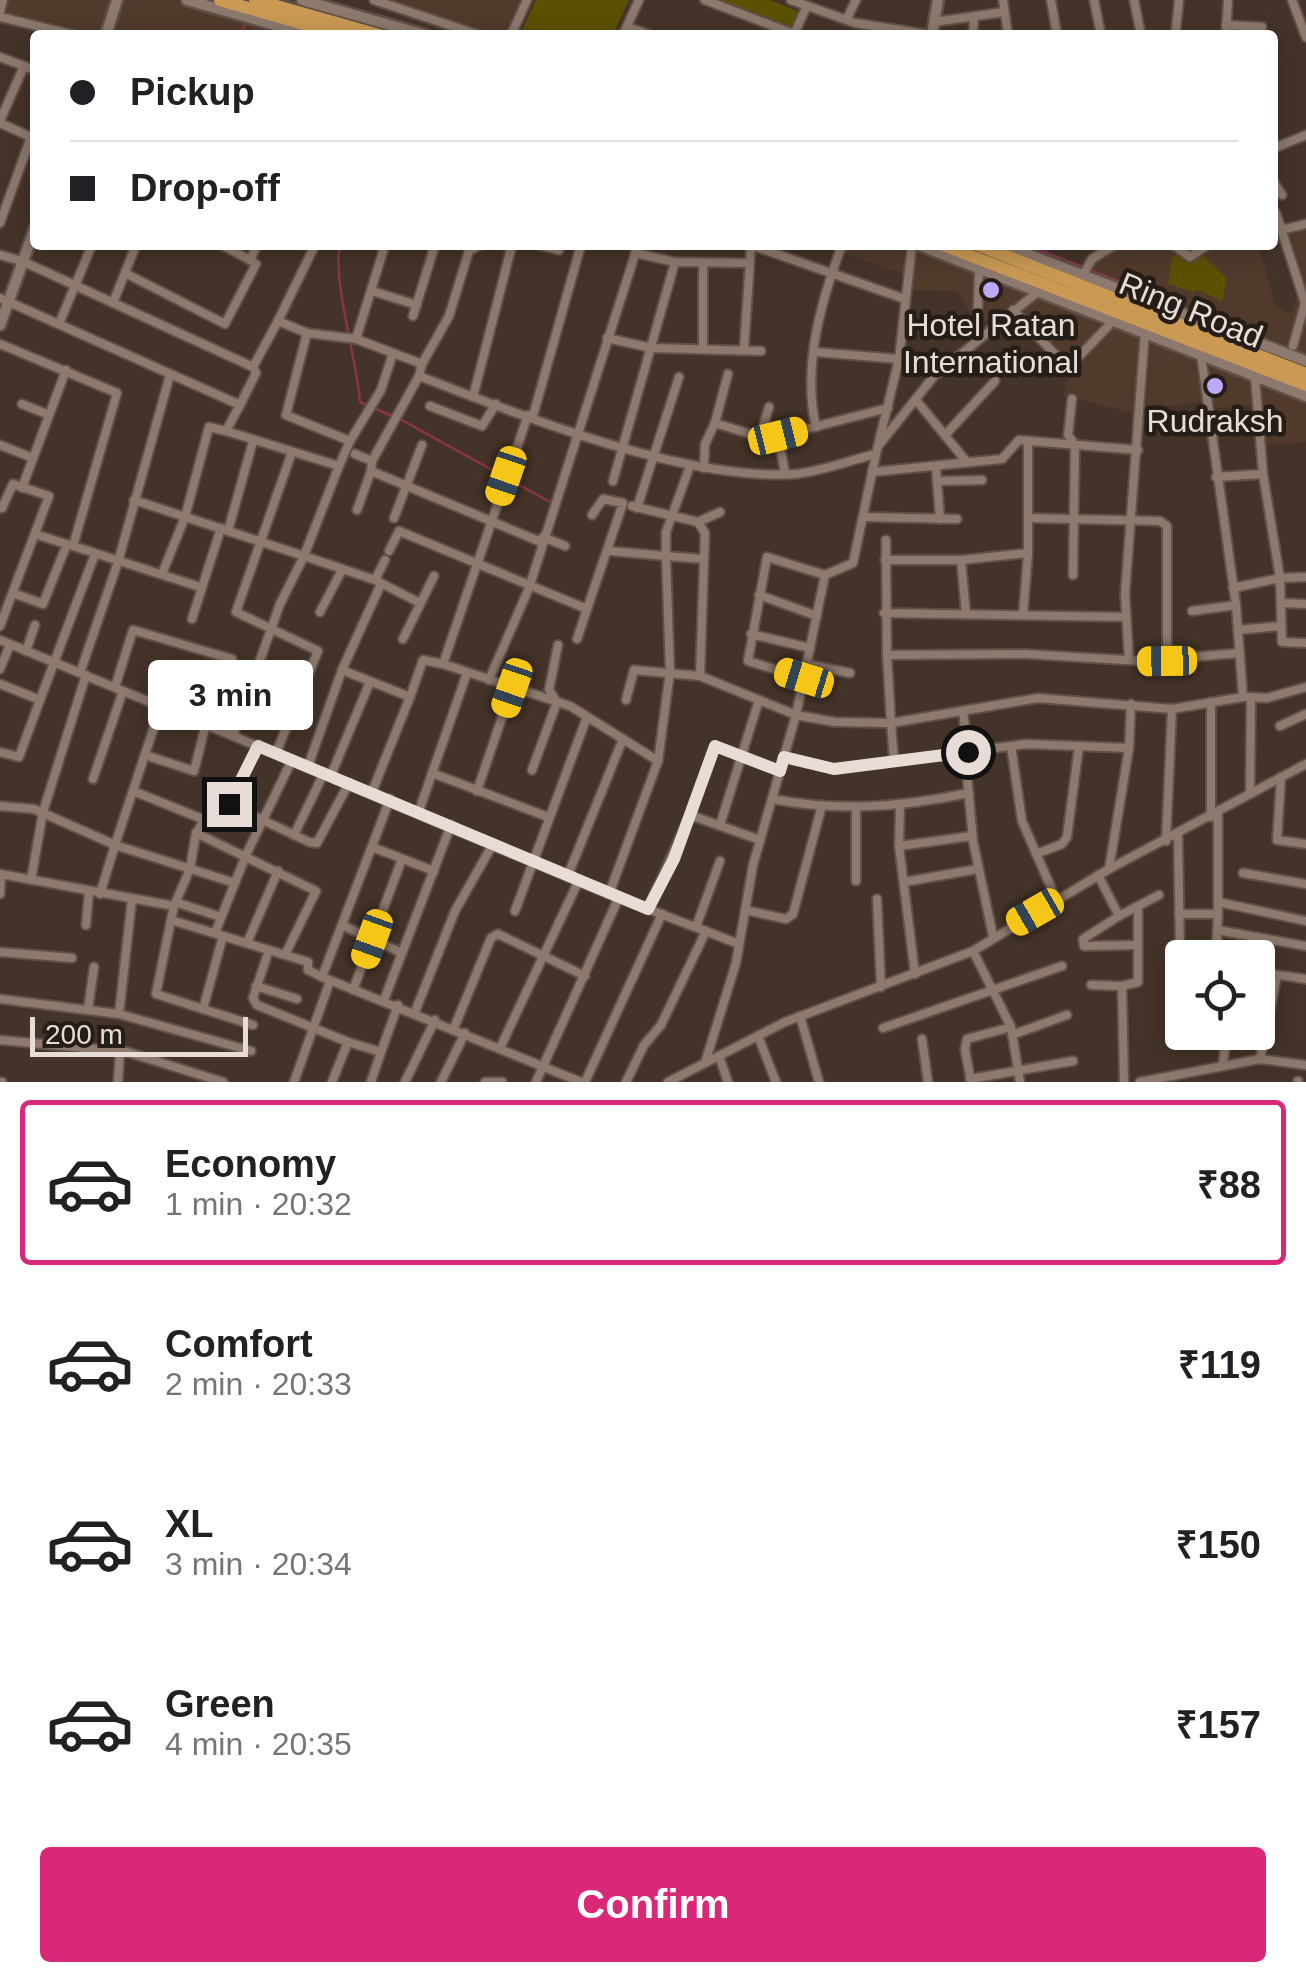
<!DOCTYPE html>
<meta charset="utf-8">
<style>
body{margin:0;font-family:Helvetica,sans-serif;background:#f6f6f6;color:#202124;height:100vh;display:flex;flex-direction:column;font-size:38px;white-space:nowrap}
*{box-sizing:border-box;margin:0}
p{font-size:32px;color:#757577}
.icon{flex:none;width:55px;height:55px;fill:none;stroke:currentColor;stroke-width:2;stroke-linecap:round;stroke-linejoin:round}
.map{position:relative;height:1082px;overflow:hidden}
.panel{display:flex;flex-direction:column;background:#fff;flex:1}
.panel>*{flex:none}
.hud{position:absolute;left:30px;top:30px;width:1248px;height:220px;border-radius:10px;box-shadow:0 5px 25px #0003;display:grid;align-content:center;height:220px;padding:0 40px;background:#fff}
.controls{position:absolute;left:1165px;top:940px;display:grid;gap:20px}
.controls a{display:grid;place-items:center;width:110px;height:110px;border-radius:10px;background:#fff;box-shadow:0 5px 25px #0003;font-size:50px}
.scale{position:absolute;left:30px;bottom:25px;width:218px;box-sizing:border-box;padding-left:10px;border:5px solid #e8dcd6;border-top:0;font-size:28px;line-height:35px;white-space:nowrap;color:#e8dcd6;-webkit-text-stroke:8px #251d18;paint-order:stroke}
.end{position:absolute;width:45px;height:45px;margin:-22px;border:12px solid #e8dcd6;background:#111;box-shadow:0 0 0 5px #111}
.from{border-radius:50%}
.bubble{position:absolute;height:70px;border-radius:10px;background:#fff;box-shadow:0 5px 25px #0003;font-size:32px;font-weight:700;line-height:70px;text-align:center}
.car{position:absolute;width:30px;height:60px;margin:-30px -15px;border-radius:12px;box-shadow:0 0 8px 2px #0007;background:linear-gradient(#f5c518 24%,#345 0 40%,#f5c518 0 76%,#345 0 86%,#f5c518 0)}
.hud b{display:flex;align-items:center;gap:35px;height:95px;font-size:38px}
.hud b+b{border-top:2px solid #e0e0e0}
.hud i{width:25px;height:25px;background:#202124}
ul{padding:18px 0 0;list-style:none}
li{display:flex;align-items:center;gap:30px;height:165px;margin:0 20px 15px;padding:0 20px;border:5px solid transparent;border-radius:10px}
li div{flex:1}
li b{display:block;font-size:38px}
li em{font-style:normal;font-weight:700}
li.current{border-color:#db2777}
li>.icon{width:90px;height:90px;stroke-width:1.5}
.button{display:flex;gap:20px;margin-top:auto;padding:20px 40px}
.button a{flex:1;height:115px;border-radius:10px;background:#db2777;color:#fff;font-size:40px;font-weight:700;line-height:115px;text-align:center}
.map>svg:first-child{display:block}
.built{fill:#513a2c}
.green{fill:#5c5003}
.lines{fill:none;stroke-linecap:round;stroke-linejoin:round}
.stream{stroke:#8a344c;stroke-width:2.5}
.minor-casing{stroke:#5f5048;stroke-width:12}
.tertiary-casing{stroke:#5f5048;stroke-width:15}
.trunk-casing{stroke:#5f5048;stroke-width:18}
.minor{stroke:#8d796d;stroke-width:8}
.tertiary{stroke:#8d796d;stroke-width:10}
.trunk{stroke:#ca9a54;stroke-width:12}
.route{stroke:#e8dcd6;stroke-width:12}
.poi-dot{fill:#bda9f5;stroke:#251d18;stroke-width:4}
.labels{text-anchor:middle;stroke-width:9;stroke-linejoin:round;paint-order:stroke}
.street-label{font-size:32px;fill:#e8dcd6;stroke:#251d18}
.poi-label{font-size:32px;fill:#e8dcd6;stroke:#251d18}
</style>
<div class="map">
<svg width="1306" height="1082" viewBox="0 0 1306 1082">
<rect width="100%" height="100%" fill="#443328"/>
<g class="built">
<polygon points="0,0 182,0 299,35 89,35 0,12"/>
<polygon points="382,0 525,0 510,35 483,35"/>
<polygon points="1306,229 1306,353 1093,269 1097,259 1121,245 1259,245 1275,306 1291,314 1299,291 1284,234"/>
<polygon points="821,245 909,245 905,274 844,254"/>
<polygon points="915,246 1145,337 1139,415 1063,395 1072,371 1018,310 992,321 974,319 957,291 908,290"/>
<polygon points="1151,336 1253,379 1254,405 1210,409 1202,402 1146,409"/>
<polygon points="1257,380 1306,399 1306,442 1265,445"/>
</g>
<g class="green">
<polygon points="536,0 629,0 613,35 520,35"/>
<polygon points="711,0 770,0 802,13 794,30"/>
<polygon points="1180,254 1193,261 1202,254 1227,279 1222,301 1196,289 1194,292 1168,284 1172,257"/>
</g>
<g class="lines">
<g class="stream">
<polyline points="321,0 445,35"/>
<polyline points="240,20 245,23 241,35"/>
<path d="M340 245C332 280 357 359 360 402L392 416"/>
<polyline points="1027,245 1134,287"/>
<polyline points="1224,323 1301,353"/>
<polyline points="400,419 550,502"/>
</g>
<defs>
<g id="minor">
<polyline points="374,0 479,35"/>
<polyline points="705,0 794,34 807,6"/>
<polyline points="791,0 855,23 932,35"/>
<polyline points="1003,0 1008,35"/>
<polyline points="1051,0 1057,35"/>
<polyline points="1094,0 1101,35"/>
<polyline points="1134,0 1141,35"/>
<polyline points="1292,0 1306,37"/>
<polyline points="0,11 3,0"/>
<polyline points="0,17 74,35"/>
<polyline points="846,20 856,0"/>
<polyline points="934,22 1004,12"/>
<polyline points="1226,25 1262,27"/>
<polyline points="627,27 650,35"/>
<polyline points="1176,29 1179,0"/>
<polyline points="511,35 527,0"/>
<polyline points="623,35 639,0"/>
<polyline points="973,35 974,17"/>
<polyline points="1226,35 1228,0"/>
<polyline points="0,57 24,66"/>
<polyline points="0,121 24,66 35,70"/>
<polyline points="0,123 35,139"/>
<polyline points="1272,149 1306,135"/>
<polyline points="1272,179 1282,195"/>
<polyline points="1276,213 1305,303 1293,346"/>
<polyline points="0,223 31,137"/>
<polyline points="1281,230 1306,224"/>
<polyline points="222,245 250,260 257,245"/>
<path d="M315 245 278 321 307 333 356 339 422 364 419 376C522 416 685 481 794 474 821 472 850 460 876 454L899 359 912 245"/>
<polyline points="539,245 559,250"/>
<polyline points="1173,245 1190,257 1208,245"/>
<polyline points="635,253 675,262 748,263"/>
<polyline points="0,255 22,261 253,367 278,321"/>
<polyline points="125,273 225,324 256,264 250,260"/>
<polyline points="1083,275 1092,259 1115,245"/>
<polyline points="372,291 417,305"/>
<polyline points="0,298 240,405 256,373 253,367"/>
<polyline points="113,303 136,245"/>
<polyline points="1013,310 1068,368 1114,320"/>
<polyline points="413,316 435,245"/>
<polyline points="59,324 92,245"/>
<polyline points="307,333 286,415 350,441 339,466"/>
<polyline points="607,338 652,348 761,351"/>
<polyline points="977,338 979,268"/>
<polyline points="356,339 385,245"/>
<polyline points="0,344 117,393 73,546 200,587"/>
<polyline points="703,349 703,263"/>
<polyline points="744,349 751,245 905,299"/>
<polyline points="815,352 899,359"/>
<polyline points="422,364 449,316 469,251 480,245"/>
<polyline points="1255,377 1263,474 1280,578 1306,577"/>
<polyline points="473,397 512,245"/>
<polyline points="1072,399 1068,435 1075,445 1073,575"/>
<polyline points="916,400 966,461"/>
<polyline points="22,404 49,415"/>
<polyline points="240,405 226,431 339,466 304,556 375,580 420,603"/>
<polyline points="430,406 482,426 496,404"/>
<polyline points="528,415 443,664 570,706 658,761 609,894 739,944"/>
<polyline points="533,416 581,245"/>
<polyline points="715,423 728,374"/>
<path d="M816 427C802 367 821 301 842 245"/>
<polyline points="947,433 995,381"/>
<polyline points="778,436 785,473"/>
<polyline points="760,437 769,407"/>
<polyline points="350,441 381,390 393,353"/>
<polyline points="0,445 33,458"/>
<polyline points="879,445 934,376 1040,290"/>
<polyline points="355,454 372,461 371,471 541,542"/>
<polyline points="372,461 419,376"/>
<polyline points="690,466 666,532 666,556 703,559"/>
<polyline points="704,468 705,444 715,423 760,437 775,437 888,408"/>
<polyline points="936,468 940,519"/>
<polyline points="872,472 1002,459 1019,440 1138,450"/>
<polyline points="1216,477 1263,474"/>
<polyline points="613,481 675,262"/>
<polyline points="940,481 982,480"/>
<polyline points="22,488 66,370"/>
<polyline points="134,500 304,556 280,604 233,736 609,894"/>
<polyline points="632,506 698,522 720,512"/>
<polyline points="637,508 679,377"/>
<polyline points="357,510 371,471"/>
<polyline points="863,517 957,519"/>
<polyline points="394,518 422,445"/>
<polyline points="1028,518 1160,521 1167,526 1167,661"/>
<polyline points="228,531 253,441"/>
<polyline points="35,534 69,545"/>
<polyline points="543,537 565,546"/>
<polyline points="886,540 887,655"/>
<polyline points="389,551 399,531 587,609 623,503 603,499 592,515"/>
<polyline points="610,551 666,556 670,672 658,761"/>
<polyline points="885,560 961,560 1028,553"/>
<polyline points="961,560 966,614"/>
<polyline points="162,574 185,517 209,427 226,431"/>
<polyline points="375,580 385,560"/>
<polyline points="1233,588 1280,578 1282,642 1306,643"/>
<polyline points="13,593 43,604 67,544"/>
<polyline points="759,595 817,616"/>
<polyline points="1281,603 1306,604"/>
<polyline points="1192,611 1236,605"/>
<polyline points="320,612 342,570"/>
<polyline points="884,613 1126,617"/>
<polyline points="1023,615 1028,553 1028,442"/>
<polyline points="192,619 221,528"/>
<polyline points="0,626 49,496 13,484 2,508"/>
<polyline points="1238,630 1281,626"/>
<polyline points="751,634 810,648"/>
<polyline points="403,639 434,576"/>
<polyline points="577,639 587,609"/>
<polyline points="0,640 80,673 118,562 170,375"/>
<polyline points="26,651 35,625"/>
<polyline points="1129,660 1125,594 1145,331"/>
<polyline points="806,664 850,673"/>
<polyline points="0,669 10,645"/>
<polyline points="342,670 381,584"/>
<polyline points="84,675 233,736"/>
<polyline points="700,676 759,700"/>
<polyline points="803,678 748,661 767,557 825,575"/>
<polyline points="489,680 529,588 638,245"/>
<polyline points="0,684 40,700 19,757 0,752"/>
<polyline points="115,687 133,630 232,659 206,724 194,771 145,755"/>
<polyline points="410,697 423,660 443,664"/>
<polyline points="1247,697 1267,698 1306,687"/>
<polyline points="40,700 95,554"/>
<polyline points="626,700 634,670 700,676 705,533 698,522"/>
<polyline points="963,711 968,752"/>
<polyline points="1280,726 1306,714"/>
<polyline points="258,745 229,804 309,842 317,843 349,783"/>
<polyline points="1011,746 1022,821 1056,899"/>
<polyline points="276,753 318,651 236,612 292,452"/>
<polyline points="965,753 973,841 993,936"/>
<polyline points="784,757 834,769 1026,744 1129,748"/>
<polyline points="894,761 891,723 1038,698 1172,709"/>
<polyline points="308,766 342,670 410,697 372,792"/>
<polyline points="532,770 557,702 549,690 558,645"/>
<polyline points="432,773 548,817"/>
<polyline points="331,775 370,682"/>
<polyline points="1281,777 1277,840 1306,844"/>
<polyline points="93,779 123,691"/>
<polyline points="133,791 205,820 196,833 316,891 285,955"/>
<polyline points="477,791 512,688"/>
<polyline points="1250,794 1251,697"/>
<polyline points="390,799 322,977 581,1082"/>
<path d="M772 799C840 812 901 807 969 793"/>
<polyline points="0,806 34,809 115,845 161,706"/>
<polyline points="900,807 899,846 915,974"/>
<polyline points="856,808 856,881"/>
<polyline points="419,811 467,673"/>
<polyline points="690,815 715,746 780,771"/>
<polyline points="1211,817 1211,702"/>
<polyline points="720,825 759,700 796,715 835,722 891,723 887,655 1025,654 1142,661 1240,653"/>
<polyline points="1178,834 1180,953"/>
<polyline points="294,835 324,773"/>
<polyline points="1166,841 1172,709 1243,697 1236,605 1201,355"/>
<polyline points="899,846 972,836"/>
<polyline points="372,847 434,871"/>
<polyline points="1036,854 1062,844 1067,837 1079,746"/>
<polyline points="1109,869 1129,748 1131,704"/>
<polyline points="1243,873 1306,884"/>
<polyline points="0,874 174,906 171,920 308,962 308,970 322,977"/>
<polyline points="568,875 623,739"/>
<polyline points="1098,875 1119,916 1159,895"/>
<polyline points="31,880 43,812 86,675"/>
<polyline points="904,882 978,869"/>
<polyline points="0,894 1,874"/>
<polyline points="100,894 115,845 235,883"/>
<polyline points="877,899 881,987"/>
<polyline points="1218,902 1306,921"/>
<polyline points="178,903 221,917"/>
<polyline points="174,906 190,869 196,833"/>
<polyline points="648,909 690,815 760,840"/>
<polyline points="745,910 786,919 793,914 821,809"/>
<polyline points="515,911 587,717"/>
<polyline points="1179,914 1218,914 1216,958"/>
<polyline points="1218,914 1218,812"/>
<polyline points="1119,916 1083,939 1084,946 1138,945"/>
<polyline points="171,920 156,994 253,1025"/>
<polyline points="86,925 89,892"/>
<polyline points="342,925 402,953"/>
<polyline points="696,927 720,861"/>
<polyline points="1217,930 1306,946"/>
<polyline points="215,933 246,855 292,760"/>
<polyline points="247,943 278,871"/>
<polyline points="269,950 253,998 257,1005 348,1042"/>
<polyline points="973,951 1011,1027 1020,1082"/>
<polyline points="0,952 72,958"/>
<polyline points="1258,972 1306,979"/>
<polyline points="1091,985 1122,986 1124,1082"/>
<polyline points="256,986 297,999"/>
<polyline points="1122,986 1138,982 1138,907"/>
<polyline points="353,990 402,859"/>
<polyline points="0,999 119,1014 132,899"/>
<polyline points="384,1000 451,825"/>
<polyline points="203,1009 223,936"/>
<polyline points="88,1010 94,967"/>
<polyline points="415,1012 455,911 493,844"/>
<polyline points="119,1014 251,1051"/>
<polyline points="800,1016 819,1082"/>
<polyline points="454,1028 491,938 498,934 585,976"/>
<polyline points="883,1028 1062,966"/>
<polyline points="1012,1035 1067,1015"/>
<polyline points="758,1036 776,1082"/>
<polyline points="922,1039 928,1082"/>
<polyline points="0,1040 127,1052 223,1082"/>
<polyline points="500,1048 579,880"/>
<polyline points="719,1056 728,1082"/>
<polyline points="1260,1059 1277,975"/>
<polyline points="705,1063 736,963 753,865 796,715 825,575 853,563 876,454"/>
<polyline points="1223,1064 1227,1032"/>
<polyline points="970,1079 1073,1061"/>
<polyline points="0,1082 2,1082"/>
<polyline points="118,1082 120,1051"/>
<polyline points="294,1082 330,981"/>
<polyline points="332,1082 348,1042 381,1052 398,1005"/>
<polyline points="371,1082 381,1052"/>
<polyline points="405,1082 435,1020"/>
<polyline points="441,1082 465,1033"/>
<polyline points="485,1082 502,1082"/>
<polyline points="536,1082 619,897"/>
<polyline points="585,1082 662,914"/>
<polyline points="626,1082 644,1045 661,1025 706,931"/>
<polyline points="668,1082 785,1022 973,951 1109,869 1306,764"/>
<polyline points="971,1082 965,1049 967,1039 1011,1027"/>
<polyline points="1140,1082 1260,1059 1306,1065"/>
<polyline points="1298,1082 1298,1081"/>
</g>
<g id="tertiary">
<polyline points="187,0 310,35"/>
<polyline points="302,0 425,35"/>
<polyline points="106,35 117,0"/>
<polyline points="932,35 938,0"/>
<polyline points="919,245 1306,396"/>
<polyline points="1004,245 1306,361"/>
<polyline points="0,325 35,228"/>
</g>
<g id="trunk">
<polyline points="220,0 343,35"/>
<polyline points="255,0 379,35"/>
<polyline points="943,245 1306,385"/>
<polyline points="978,245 1306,374"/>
</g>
</defs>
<use href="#minor" class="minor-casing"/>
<use href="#tertiary" class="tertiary-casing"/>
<use href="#trunk" class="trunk-casing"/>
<use href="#minor" class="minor"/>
<use href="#tertiary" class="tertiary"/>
<use href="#trunk" class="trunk"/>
</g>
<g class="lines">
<polyline class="route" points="229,804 258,746 648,909 674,859 715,746 780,771 784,757 834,769 968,752"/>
</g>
<g class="poi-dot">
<circle cx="991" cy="290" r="10"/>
<circle cx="1215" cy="386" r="10"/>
</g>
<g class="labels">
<g class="street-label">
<text transform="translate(1191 310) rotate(22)" y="11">Ring Road</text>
</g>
<g class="poi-label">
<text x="991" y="336">Hotel Ratan<tspan x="991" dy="37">International</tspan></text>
<text x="1215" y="432">Rudraksh</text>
</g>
</g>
</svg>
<div class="controls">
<a><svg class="icon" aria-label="locate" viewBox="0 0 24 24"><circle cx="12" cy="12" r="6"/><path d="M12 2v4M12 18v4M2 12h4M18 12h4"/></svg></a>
</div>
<div class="scale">200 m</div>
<i class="end from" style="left:968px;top:752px"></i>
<i class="end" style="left:229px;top:804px"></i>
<div class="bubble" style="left:148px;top:660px;width:165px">3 min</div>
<i class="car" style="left:778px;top:436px;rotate:76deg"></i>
<i class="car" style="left:506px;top:476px;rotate:199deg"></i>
<i class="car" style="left:1167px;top:661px;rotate:269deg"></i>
<i class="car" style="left:804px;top:678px;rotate:287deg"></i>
<i class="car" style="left:512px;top:688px;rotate:199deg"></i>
<i class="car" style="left:1035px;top:912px;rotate:240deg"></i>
<i class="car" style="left:372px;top:939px;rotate:200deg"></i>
<div class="hud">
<b><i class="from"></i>Pickup</b>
<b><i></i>Drop-off</b>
</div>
</div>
<section class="panel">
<ul>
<li class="current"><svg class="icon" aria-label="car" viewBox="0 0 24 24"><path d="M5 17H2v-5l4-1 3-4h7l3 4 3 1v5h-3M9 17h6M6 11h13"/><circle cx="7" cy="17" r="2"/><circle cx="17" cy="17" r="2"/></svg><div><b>Economy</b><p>1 min · 20:32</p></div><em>₹88</em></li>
<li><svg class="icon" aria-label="car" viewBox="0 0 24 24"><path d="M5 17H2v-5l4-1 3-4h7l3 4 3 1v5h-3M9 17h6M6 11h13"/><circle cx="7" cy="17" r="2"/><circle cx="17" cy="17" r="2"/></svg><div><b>Comfort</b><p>2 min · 20:33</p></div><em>₹119</em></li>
<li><svg class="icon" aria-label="car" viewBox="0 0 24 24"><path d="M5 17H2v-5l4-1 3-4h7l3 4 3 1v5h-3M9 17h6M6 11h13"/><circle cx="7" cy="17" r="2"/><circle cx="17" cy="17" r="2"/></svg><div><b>XL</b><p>3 min · 20:34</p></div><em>₹150</em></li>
<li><svg class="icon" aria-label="car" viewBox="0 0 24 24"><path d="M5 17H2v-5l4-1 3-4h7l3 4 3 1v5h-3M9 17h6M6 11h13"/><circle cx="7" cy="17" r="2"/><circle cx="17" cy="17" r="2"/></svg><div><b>Green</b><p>4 min · 20:35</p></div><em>₹157</em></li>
</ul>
<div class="button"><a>Confirm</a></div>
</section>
